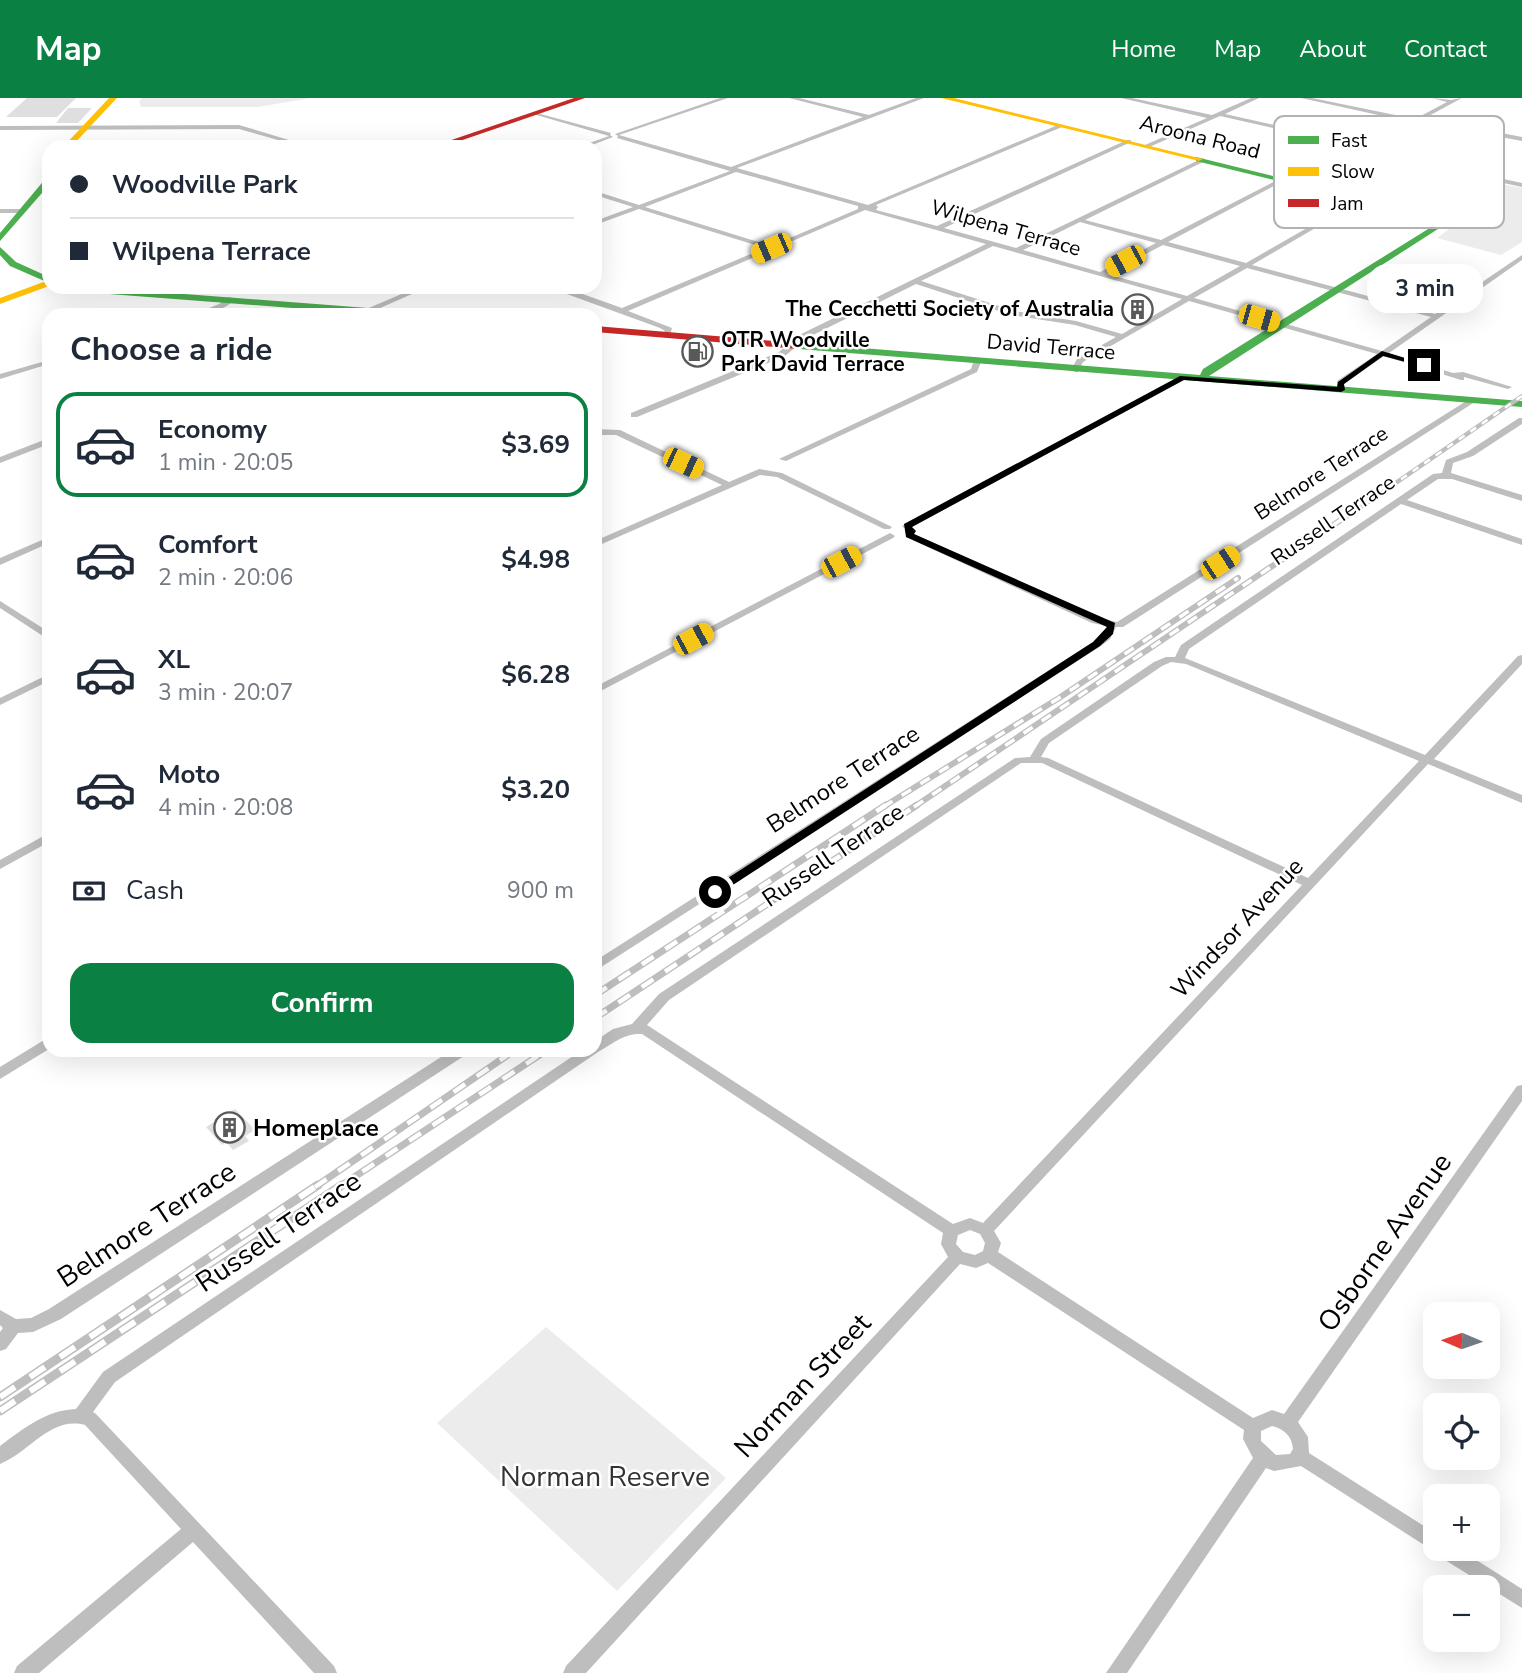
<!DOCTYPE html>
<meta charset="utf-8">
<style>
body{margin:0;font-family:"Nunito Sans",sans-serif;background:#f2f2f3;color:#1f2937;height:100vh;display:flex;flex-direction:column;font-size:26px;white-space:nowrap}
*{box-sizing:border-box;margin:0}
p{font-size:23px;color:#747a83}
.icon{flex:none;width:38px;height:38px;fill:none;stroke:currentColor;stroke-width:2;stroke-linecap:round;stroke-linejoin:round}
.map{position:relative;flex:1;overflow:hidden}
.drawer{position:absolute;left:42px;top:210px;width:560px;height:749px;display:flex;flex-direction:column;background:#fff;border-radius:21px;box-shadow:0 7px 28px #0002}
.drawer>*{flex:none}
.guide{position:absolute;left:42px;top:42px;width:560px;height:154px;border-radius:21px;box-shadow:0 7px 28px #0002;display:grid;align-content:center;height:154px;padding:0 28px;background:#fff}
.needle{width:46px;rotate:272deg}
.tools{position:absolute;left:1423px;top:1204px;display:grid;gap:14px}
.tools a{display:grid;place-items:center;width:77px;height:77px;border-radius:14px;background:#fff;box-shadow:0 7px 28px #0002;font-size:35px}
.end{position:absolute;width:32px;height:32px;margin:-16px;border:9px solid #000;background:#fff;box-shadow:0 0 0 4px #fff}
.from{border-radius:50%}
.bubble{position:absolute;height:49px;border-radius:21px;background:#fff;box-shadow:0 7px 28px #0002;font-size:23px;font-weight:700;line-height:49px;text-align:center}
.car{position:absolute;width:21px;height:42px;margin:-21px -10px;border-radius:9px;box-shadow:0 0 5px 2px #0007;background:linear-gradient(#f5c518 24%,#345 0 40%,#f5c518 0 76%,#345 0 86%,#f5c518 0)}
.guide b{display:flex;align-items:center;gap:24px;height:66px;font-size:26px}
.guide b+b{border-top:2px solid #e0e1e3}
.guide i{width:18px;height:18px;background:#1f2937}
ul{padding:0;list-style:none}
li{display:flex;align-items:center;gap:21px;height:105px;margin:0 14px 10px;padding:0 14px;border:4px solid transparent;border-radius:21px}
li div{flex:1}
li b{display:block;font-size:26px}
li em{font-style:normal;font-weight:700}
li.current{border-color:#0b8043}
li>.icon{width:63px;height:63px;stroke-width:1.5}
h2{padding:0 28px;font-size:32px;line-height:84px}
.pay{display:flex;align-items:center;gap:18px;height:77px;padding:0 28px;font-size:26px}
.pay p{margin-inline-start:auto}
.action{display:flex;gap:14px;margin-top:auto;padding:14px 28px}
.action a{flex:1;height:80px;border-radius:21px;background:#0b8043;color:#fff;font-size:28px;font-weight:700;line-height:80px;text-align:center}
header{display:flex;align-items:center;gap:42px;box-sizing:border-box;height:98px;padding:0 35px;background:#0b8043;color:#fff}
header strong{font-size:33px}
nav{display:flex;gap:38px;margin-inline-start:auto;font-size:24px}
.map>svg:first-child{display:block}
.green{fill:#ececec}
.building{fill:#dfdfdf}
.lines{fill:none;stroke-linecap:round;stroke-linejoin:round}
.street{fill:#bebebe;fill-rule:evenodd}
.fast{fill:#4caf50;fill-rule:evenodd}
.slow{fill:#ffc107;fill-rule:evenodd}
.jam{fill:#c62828;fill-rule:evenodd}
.rail-far3-casing{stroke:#bebebe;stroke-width:4.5}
.rail-far2-casing{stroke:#bebebe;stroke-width:6}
.rail-far1-casing{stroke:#bebebe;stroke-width:7}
.rail-casing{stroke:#bebebe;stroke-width:9}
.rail-far3{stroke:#fff;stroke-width:2.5;stroke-dasharray:7;stroke-linecap:butt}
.rail-far2{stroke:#fff;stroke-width:3.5;stroke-dasharray:11;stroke-linecap:butt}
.rail-far1{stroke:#fff;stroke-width:4.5;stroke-dasharray:14;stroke-linecap:butt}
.rail{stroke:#fff;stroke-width:6;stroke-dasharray:18;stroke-linecap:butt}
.route{fill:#000}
.labels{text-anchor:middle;stroke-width:5;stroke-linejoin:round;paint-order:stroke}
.far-street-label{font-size:21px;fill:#000;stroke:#fff}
.far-poi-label{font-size:21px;font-weight:bold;fill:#000;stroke:#fff;text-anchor:end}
.street-label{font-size:24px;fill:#000;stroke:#fff}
.poi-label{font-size:24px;font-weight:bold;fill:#000;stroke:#fff;text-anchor:start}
.near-street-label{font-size:28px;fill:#000;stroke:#fff}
.near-park-label{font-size:28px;fill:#333;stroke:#fff}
.key{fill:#fff;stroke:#b2b2b2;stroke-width:2}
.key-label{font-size:19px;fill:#000}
</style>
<header>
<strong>Map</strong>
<nav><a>Home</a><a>Map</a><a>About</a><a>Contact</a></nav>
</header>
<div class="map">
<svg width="1522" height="1575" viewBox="0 0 1522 1575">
<rect width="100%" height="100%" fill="#fff"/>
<g class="green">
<polygon points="142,0 311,0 258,9 141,9 139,4"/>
<polygon points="1482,82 1522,90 1522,144 1501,157 1437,140 1464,120 1434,113"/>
<polygon points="546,1229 726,1380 617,1493 437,1325"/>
</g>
<g class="building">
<polygon points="27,0 76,0 57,19 6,19"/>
<polygon points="68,10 92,10 78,25 56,25"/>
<polygon points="235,1011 255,1032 245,1038 249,1043 233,1052 226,1044 222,1047 206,1029"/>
</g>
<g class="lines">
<g class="street">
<path d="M720 0H728L619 37 731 69 863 19 789 0H799L869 17 916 0H924L737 70 868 107 1058 27H1062V29L876 107 878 109 876 112 937 128 1127 42H1131V44L944 130 1016 150 1203 60 1205 63 1085 122 1161 142 1281 80H1285V82L1168 144 1246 165 1361 99H1365V101L1252 167 1435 216 1522 157V162L1389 255 1453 275 1463 274 1512 289 1508 291 1464 279V282H1461L1384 258 1344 286V294H1338L1337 283 1377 256 1189 203 1083 264 1078 274H1075L1071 272 1077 261 1116 239 1075 227 1011 217 916 186 805 241 785 258 637 319H631V315L779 254 799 237 986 146 865 112 628 213 672 230 670 237 666 239 662 237 665 233 660 230 553 191 552 189H563L622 210 765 150 639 111 595 127V123L633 109 595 97V93L639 107 730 73 617 40 618 38 615 36ZM736 74 858 108V111L771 148 645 109ZM1080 124 1156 145 1100 174 1023 152ZM1163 147 1240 168 1187 198 1107 176ZM993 148 1182 201 1122 236 1076 223 1015 213 921 183ZM1247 170 1431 219 1382 253 1194 200Z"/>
<path d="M1121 0H1132L1212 17 1251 0H1259L1225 16 1365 47 1410 24 1301 0H1312L1415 21 1447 4 1432 0 1451 2 1462 0 1425 20 1522 39V43L1501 39 1448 69 1522 85V89L1443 72 1382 106 1380 105V103L1437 70 1361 54 1298 87 1296 84 1361 50 1220 18 1147 50 1145 47 1207 20ZM1421 23 1495 37 1442 68 1366 51Z"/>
<polygon points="533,14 611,35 610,37 613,39 587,49 578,49 609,38 533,16"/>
<polygon points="239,27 312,49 303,49 239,31 0,32 0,28"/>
<polygon points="0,111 21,111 24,113 21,115 0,115"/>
<polygon points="163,189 172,189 160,197 154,197 154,193"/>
<polygon points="418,189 428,189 371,214 364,212"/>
<path d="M229 199 236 201C224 212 208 217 192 217L219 206Z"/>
<polygon points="49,262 49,266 0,281 0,276"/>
<polygon points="974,262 981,264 977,274 786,363 779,361 971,271"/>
<polygon points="1180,278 1187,280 910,430 904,430 902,428"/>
<polygon points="1471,300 1478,302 1123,529 1116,529 1110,541 1101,548 595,873 595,863 1093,544 1102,537 1107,528 1092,525 906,439 906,435 912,435 1099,520 1117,524"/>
<path d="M1519 320H1522V326L1473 358 1453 365 1451 375 1522 397V403L1452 381H1438L1407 402 1522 441V447L1401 406 1189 551 1185 560 1425 657 1518 558 1522 557V566L1434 661 1522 697V705L1428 666 994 1133 1001 1145 998 1154 1253 1320 1272 1312 1284 1316 1517 988 1522 987V1003L1298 1324 1308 1339 1309 1355 1435 1435V1451H1459L1522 1491V1510L1437 1457 1435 1454 1301 1368 1274 1373 1266 1370 1127 1575H1106L1253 1360 1243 1341 1244 1332 988 1165 976 1170 960 1166 586 1575H563L566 1568 948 1159 941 1146 943 1135 642 936C623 935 613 946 598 954L115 1284 93 1314 96 1316 334 1568 337 1575H314L193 1444 39 1575H14L17 1568 181 1431 85 1327C50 1318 29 1355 0 1366V1348C23 1331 46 1312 76 1311L103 1274 582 952H595V943L613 931 632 926 659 896 1015 660 1030 659 1041 641 1154 564 1166 559H1175L1181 547 1433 376 1442 375 1446 362 1467 354ZM1171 564 1186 566 1419 663 1308 780 1048 660 1041 659 1049 645 1162 568ZM1021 665H1042L1302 787 983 1125 970 1120 953 1126 647 927 669 902ZM970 1132 980 1136 985 1145 983 1153 975 1157 963 1154 956 1146 958 1137ZM1272 1328C1284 1331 1292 1338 1293 1351L1290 1356 1276 1357 1261 1343V1333Z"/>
<polygon points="595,331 620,332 729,384 759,371 782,375 892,429 890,431 884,431 777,379 760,377 595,449 595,443 722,387 616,337 595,337"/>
<polygon points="49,340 49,346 0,365 0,359"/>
<polygon points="890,435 895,438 893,440 595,596 595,589"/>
<polygon points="49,439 49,445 0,467 0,460"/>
<polygon points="0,503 49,534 49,542 0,510"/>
<polygon points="49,576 49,583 0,607 0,600"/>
<polygon points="49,735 49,744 0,771 0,762"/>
<polygon points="49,939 49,951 0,981 0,969"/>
<polygon points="452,952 469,952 467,956 61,1221 33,1234 18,1235 6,1251 0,1253 0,1234 3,1230 0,1227 0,1212 16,1221 31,1220 49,1211"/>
</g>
<g class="fast">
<polygon points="1196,59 1452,122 1209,278 1522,303 1522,309 799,251 794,248 799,245 1200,277 1203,271 1441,123 1196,63"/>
<polygon points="46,80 49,80 49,87 0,143 0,135"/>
<polygon points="0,149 16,164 49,179 49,185 10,168 0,157"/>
<polygon points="52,189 93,189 420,214 425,217 383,217 57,192"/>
</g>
<g class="slow">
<polygon points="109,0 117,0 71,49 63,49"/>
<polygon points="941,0 954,0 1203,61 1199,63"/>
<polygon points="49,182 49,188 0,206 0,200"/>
</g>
<g class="jam">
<polygon points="574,0 585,0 442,49 431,49"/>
<polygon points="595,228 799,245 804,248 799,251 595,234"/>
</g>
<defs>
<polyline id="rail-far3" points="1355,413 1522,298"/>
<g id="rail-far2">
<polyline points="883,709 1059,600 1238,480"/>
<polyline points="914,709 1357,411"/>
</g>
<g id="rail-far1">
<polyline points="595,897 886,707"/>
<polyline points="595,920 917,707"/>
<polyline points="315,1089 515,952"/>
<polyline points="339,1089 547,952"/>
</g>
<g id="rail">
<polyline points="0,1299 318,1087"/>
<polyline points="0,1313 342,1087"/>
</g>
</defs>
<use href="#rail-far3" class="rail-far3-casing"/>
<use href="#rail-far2" class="rail-far2-casing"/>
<use href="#rail-far1" class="rail-far1-casing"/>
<use href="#rail" class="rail-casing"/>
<use href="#rail-far3" class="rail-far3"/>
<use href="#rail-far2" class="rail-far2"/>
<use href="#rail-far1" class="rail-far1"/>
<use href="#rail" class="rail"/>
</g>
<polygon class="route" points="1382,253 1428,267 1424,269 1383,258 1344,286 1345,292 1341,294 1184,282 912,429 916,433 914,436 1115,525 1113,536 1100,548 719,796 711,796 711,791 1093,544 1107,529 906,439 904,426 1180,278 1337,289 1338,284"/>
<defs>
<symbol id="building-ring" viewBox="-11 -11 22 22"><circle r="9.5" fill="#fff" stroke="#595959" stroke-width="1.5"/><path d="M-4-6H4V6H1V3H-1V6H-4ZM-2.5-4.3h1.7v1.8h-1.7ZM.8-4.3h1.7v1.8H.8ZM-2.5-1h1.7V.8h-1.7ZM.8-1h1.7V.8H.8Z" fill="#595959"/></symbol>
<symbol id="fuel-ring" viewBox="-11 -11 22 22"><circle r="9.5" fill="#fff" stroke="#595959" stroke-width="1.5"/><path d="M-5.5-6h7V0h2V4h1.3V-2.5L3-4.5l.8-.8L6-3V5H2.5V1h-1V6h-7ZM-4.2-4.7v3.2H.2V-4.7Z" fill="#595959"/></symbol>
</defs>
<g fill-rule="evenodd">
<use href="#building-ring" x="1120" y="194" width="35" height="35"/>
<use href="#fuel-ring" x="680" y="236" width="35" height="35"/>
<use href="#building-ring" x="212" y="1012" width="35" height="35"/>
</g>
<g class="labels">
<g class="far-street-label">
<text transform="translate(1200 39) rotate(14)" y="7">Aroona Road</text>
<text transform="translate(1006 130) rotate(16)" y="7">Wilpena Terrace</text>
<text transform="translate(1051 249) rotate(5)" y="7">David Terrace</text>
<text transform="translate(1321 375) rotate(-33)" y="7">Belmore Terrace</text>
<text transform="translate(1333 422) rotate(-34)" y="7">Russell Terrace</text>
</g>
<g class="far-poi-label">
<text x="1114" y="218">The Cecchetti Society of Australia</text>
<text x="721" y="249" text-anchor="start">OTR Woodville<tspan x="721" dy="24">Park David Terrace</tspan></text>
</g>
<g class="street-label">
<text transform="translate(843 681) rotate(-33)" y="8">Belmore Terrace</text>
<text transform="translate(833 757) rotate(-34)" y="8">Russell Terrace</text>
<text transform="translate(1237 830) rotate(-47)" y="8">Windsor Avenue</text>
</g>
<g class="poi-label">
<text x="253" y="1038">Homeplace</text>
</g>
<g class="near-street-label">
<text transform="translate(146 1126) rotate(-33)" y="10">Belmore Terrace</text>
<text transform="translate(278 1133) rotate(-34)" y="10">Russell Terrace</text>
<text transform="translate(1384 1144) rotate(-55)" y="10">Osborne Avenue</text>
<text transform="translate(802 1287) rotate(-47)" y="10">Norman Street</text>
</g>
<g class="near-park-label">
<text x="605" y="1388">Norman Reserve</text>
</g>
</g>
<rect x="1274" y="18" width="230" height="112" rx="10" class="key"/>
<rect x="1288" y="38" width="31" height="8" fill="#4caf50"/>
<rect x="1288" y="69" width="31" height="9" fill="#ffc107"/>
<rect x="1288" y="101" width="31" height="8" fill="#c62828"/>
<g class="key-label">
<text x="1331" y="49">Fast</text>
<text x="1331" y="80">Slow</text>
<text x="1331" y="112">Jam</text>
</g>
</svg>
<div class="tools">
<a><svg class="needle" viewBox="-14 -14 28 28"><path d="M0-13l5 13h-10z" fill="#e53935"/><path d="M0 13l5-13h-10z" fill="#747a83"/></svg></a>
<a><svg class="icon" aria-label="locate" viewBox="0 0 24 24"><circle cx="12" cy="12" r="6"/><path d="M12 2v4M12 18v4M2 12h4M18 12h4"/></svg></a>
<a>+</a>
<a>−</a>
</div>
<i class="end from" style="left:715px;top:794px"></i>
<i class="end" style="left:1424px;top:267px"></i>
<div class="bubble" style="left:1367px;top:166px;width:116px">3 min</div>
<i class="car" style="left:771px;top:150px;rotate:247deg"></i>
<i class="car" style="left:1125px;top:163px;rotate:242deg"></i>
<i class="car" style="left:1259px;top:220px;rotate:106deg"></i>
<i class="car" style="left:683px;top:365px;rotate:115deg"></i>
<i class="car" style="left:841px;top:464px;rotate:62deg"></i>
<i class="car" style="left:1220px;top:465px;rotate:57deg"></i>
<i class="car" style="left:693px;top:541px;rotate:62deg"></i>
<div class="guide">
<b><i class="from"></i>Woodville Park</b>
<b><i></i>Wilpena Terrace</b>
</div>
<section class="drawer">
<h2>Choose a ride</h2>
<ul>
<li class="current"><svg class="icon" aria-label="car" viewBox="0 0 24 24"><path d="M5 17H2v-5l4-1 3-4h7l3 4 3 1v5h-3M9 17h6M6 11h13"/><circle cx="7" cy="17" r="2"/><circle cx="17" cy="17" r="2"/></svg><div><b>Economy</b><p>1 min · 20:05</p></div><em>$3.69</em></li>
<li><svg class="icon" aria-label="car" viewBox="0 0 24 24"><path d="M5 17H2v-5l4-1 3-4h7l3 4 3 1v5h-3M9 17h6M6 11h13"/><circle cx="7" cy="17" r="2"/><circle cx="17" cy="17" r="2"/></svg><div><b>Comfort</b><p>2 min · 20:06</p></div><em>$4.98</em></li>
<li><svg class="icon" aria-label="car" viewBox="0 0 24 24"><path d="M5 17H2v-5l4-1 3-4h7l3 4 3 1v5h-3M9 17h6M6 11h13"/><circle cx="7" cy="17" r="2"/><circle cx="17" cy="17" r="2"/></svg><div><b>XL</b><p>3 min · 20:07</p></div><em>$6.28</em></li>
<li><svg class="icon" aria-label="car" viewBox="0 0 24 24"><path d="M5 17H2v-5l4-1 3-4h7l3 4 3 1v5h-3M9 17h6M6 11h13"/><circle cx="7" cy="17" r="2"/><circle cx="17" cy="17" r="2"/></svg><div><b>Moto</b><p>4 min · 20:08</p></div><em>$3.20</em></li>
</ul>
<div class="pay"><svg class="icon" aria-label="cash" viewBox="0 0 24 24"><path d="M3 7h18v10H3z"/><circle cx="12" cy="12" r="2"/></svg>Cash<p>900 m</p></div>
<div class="action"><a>Confirm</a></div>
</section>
</div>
